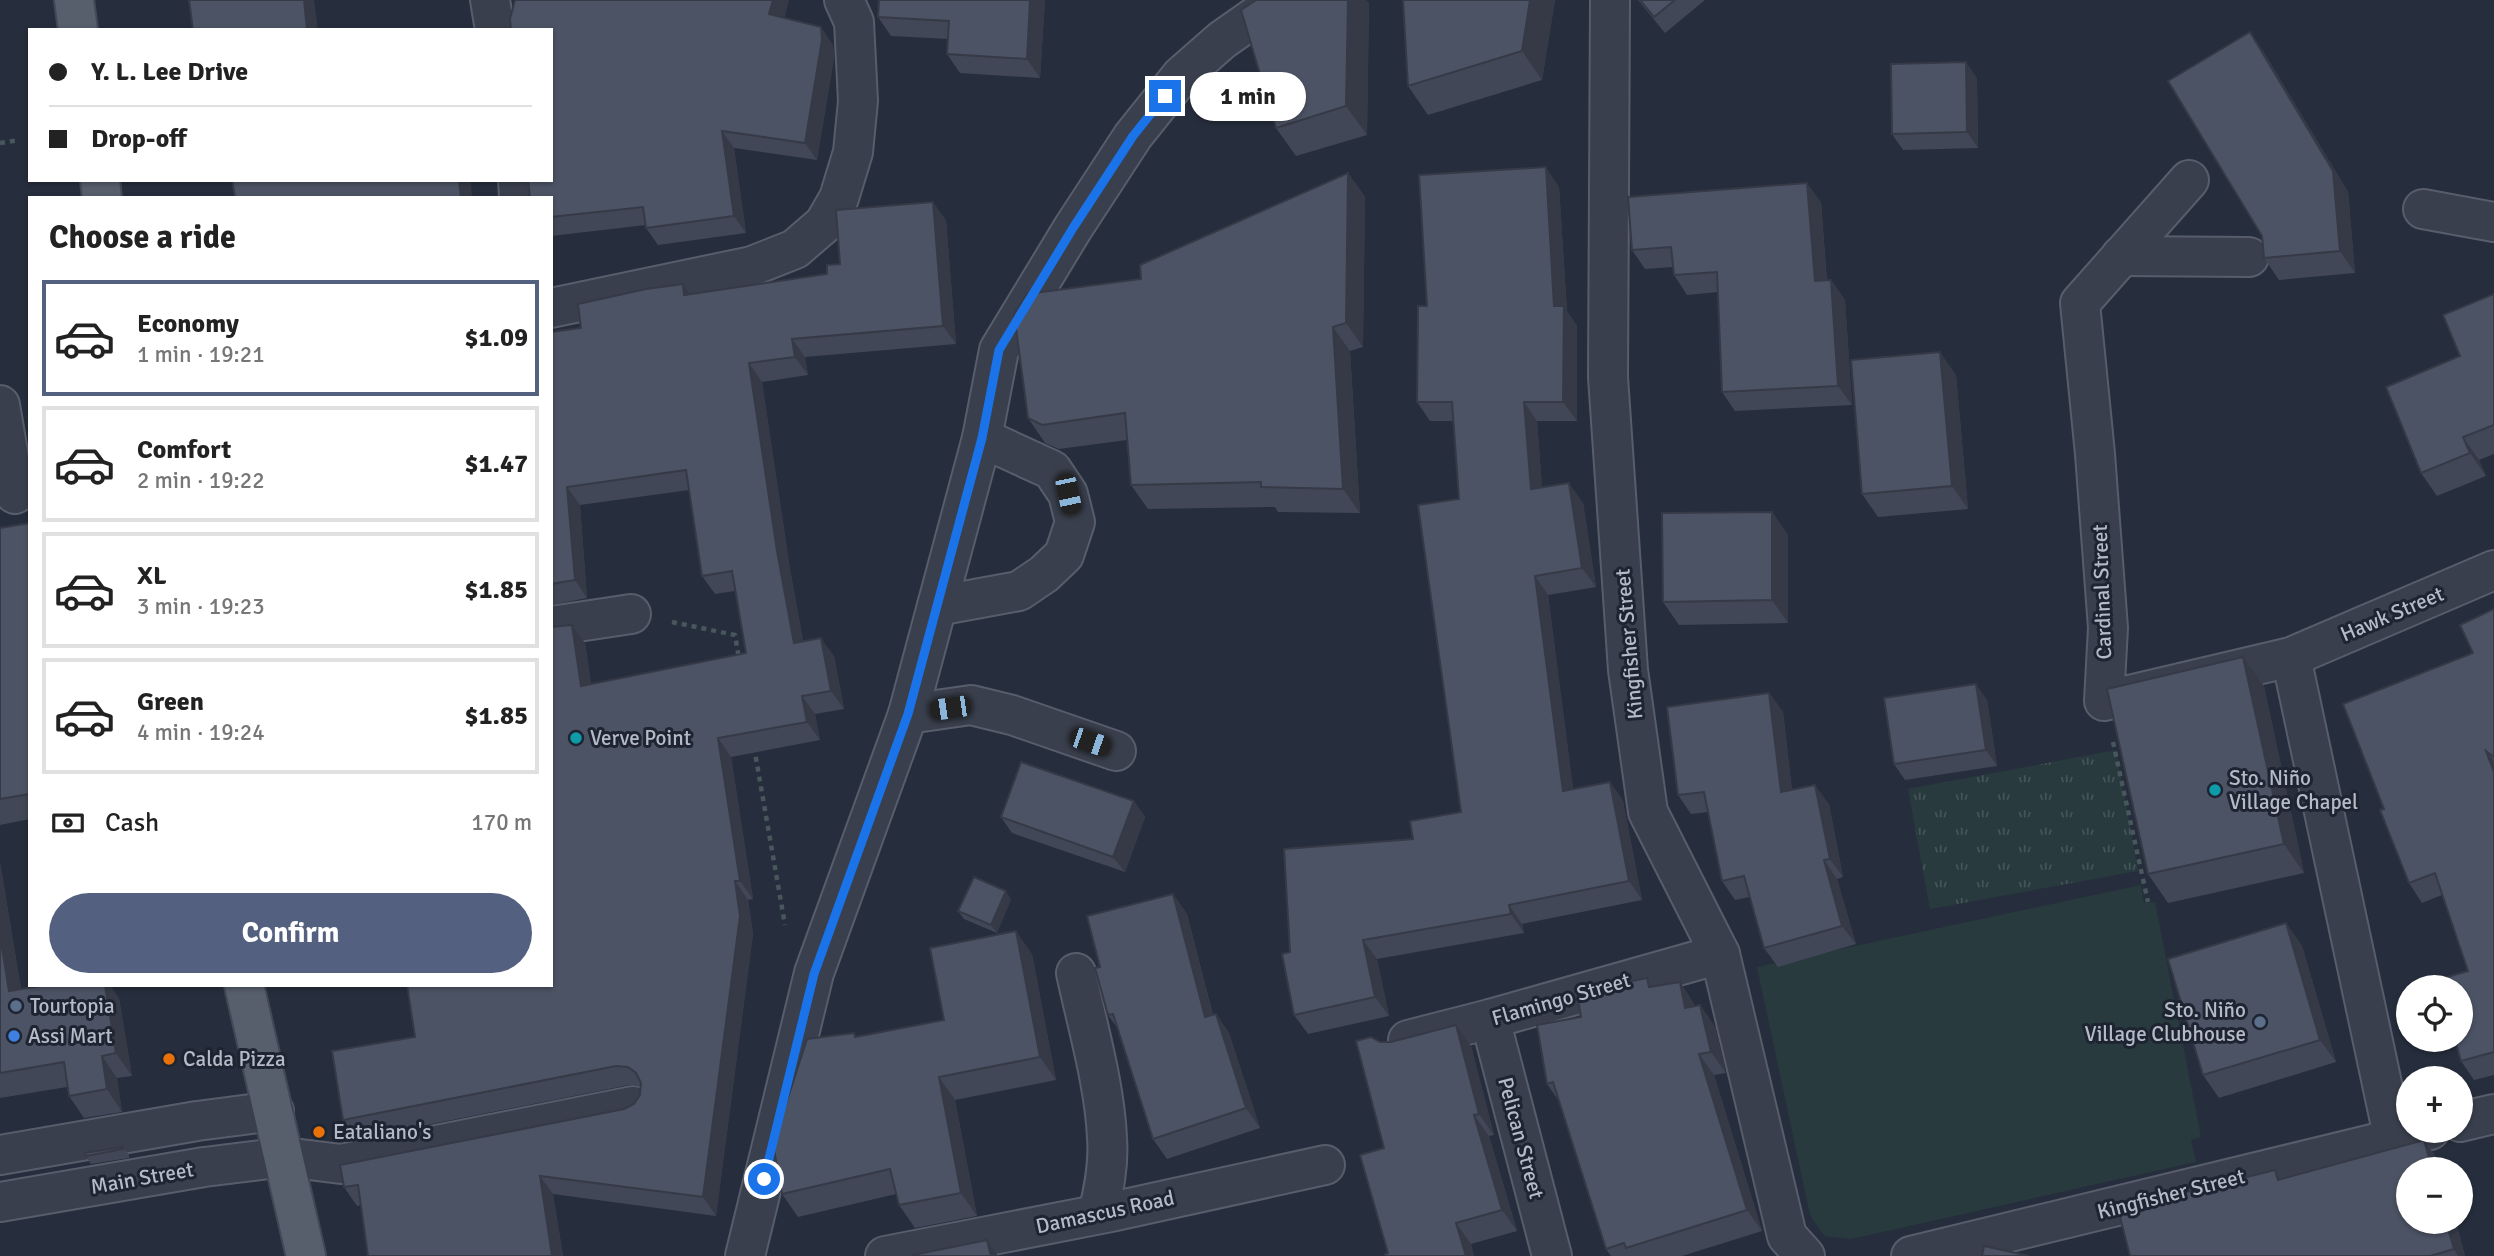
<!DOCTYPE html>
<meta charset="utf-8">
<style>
body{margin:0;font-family:Signika,sans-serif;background:#f6f6f6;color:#222;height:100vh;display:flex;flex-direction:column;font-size:26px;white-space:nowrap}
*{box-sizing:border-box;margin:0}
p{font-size:23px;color:#767676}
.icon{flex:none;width:38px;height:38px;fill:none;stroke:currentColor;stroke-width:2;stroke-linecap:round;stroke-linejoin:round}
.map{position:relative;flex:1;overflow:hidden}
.details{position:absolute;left:28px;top:196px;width:525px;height:791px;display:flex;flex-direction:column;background:#fff;border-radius:0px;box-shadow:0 2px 5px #0004}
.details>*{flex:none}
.guide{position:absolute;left:28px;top:28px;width:525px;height:154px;border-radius:0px;box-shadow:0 2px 5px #0004;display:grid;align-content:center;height:154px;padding:0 21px;background:#fff}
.tools{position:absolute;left:2396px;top:975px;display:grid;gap:14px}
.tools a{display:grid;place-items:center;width:77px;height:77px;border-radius:50%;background:#fff;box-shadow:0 2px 5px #0004;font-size:35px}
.end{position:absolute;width:32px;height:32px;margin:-16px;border:9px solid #1a73e8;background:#fff;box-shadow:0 0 0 4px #fff}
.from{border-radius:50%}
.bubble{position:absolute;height:49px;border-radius:24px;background:#fff;box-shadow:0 2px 5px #0004;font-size:23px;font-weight:700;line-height:49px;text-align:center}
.car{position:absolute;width:21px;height:42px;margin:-21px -10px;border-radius:9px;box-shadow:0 0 5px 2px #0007;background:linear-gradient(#222 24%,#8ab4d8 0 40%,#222 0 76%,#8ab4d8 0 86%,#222 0)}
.guide b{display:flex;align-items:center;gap:24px;height:66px;font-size:26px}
.guide b+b{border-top:2px solid #e0e0e0}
.guide i{width:18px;height:18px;background:#222}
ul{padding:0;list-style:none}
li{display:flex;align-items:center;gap:21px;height:116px;margin:0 14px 10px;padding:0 7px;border:4px solid #e0e0e0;border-radius:0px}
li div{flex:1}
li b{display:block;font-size:26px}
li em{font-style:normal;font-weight:700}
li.on{border-color:#54607f}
li>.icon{width:63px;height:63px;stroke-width:1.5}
h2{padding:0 21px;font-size:32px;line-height:84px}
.pay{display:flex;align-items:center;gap:18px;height:77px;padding:0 21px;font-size:26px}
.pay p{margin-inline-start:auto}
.button{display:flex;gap:14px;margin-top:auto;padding:14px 21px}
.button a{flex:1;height:80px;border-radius:42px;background:#54607f;color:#fff;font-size:28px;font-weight:700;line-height:80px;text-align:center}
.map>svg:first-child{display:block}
.grass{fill:url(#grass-tufts)}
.park{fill:#283a3e}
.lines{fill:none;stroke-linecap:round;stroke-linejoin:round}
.minor-casing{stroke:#575d6a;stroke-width:42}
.major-casing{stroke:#424855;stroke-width:42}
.path{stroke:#47575c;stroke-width:4.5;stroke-dasharray:5 5;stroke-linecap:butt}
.minor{stroke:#393f4c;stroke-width:38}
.major{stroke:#575e6c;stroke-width:38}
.wall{fill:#414756}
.shaded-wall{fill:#353a46}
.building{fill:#4c5364;stroke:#353a46;stroke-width:2}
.route{stroke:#1a73e8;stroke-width:9}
.culture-dot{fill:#0f9aa8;stroke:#1e2431;stroke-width:2.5}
.service-dot{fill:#5c6f8a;stroke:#1e2431;stroke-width:2.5}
.shop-dot{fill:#3f7fe0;stroke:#1e2431;stroke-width:2.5}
.food-dot{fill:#e8710a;stroke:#1e2431;stroke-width:2.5}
.labels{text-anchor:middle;stroke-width:6;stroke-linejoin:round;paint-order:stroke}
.street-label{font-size:21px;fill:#b5bac7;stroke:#1e2431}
.poi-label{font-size:21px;fill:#b5bac7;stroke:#1e2431;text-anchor:start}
</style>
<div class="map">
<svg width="2494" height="1256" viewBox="0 0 2494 1256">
<defs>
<pattern id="grass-tufts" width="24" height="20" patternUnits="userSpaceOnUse" patternTransform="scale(1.75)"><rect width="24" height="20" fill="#283a3e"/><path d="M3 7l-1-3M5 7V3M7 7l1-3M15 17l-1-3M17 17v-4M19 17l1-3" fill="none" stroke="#455458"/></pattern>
</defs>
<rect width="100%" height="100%" fill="#262d3c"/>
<polygon class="grass" points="2116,750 2138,871 1930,909 1908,789"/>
<polygon class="park" points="2141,885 2144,903 2155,902 2201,1137 2191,1140 2196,1162 1851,1239 1824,1236 1810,1215 1757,967"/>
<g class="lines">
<defs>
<g id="minor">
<polyline points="490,0 495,30"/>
<polyline points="1610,0 1608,377 1628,670 1648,812 1720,954 1787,1236 1805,1256"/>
<polyline points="518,180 519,198"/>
<polyline points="2189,180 2080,303 2095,454 2108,628 2104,701 2291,657 2494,570"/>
<polyline points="2423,209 2494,222"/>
<polyline points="2121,256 2249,257"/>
<polyline points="551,308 752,266 795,249 824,224 839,198 853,152 858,101 854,22 844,0"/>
<polyline points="0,405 15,494"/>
<polyline points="937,606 1019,591 1044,574 1064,555 1075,522 1068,494 1052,470 982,438"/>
<polyline points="551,626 631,614"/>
<polyline points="2291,657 2394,1140"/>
<polyline points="908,714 971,705 1012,715 1116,751"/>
<path d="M1076 973C1087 1024 1105 1086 1107 1138 1109 1164 1104 1189 1098 1214"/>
<polyline points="1490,1019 1552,1256"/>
<polyline points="1408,1040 1490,1019 1720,954"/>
<polyline points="2460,1122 2494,1114"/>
<polyline points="0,1155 197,1121 274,1111"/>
<polyline points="0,1202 204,1167 285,1157 341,1164 633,1106"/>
<polyline points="745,1256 814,973 908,714 982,438 999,350 1073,228 1133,136 1181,76 1222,40 1279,0"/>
<polyline points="885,1256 1111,1212 1325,1165"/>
<polyline points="1911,1256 2430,1130"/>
</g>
<g id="major">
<polyline points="74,0 78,30"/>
<polyline points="100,180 102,198"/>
<polyline points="244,985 306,1256"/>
</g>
</defs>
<use href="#minor" class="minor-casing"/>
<use href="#major" class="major-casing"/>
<g class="path">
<polyline points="0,143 19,140"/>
<polyline points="672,622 735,635 739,659"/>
<polyline points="2113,742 2148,902"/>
<polyline points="754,747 785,925"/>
</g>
<use href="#minor" class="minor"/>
<use href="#major" class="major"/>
</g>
<g class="wall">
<polygon points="1045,0 1040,78 960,73 947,54 948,39 891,36 878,17"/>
<polygon points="1403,0 1555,0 1542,80 1428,115 1408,86"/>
<polygon points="1638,0 1705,0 1665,33"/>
<polygon points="1369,3 1367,135 1296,156 1276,128"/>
<polygon points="784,18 833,45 834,58 817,160 734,148 746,233 658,245 646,228 646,225 551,236 551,30"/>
<polygon points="2250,32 2265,54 2348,192 2355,273 2279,280 2264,258"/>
<polygon points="1977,78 1978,148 1903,150 1892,134"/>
<polygon points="1348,173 1365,197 1363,347 1350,351 1360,513 1278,512 1275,507 1148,509 1131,485 1127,440 1059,449 1045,443 1028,418 1141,279"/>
<polygon points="1559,187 1567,311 1577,326 1577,421 1537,421 1542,488 1583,503 1596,587 1548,595 1573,789 1610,782 1623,801 1642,900 1522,924 1524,933 1377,959 1389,1016 1308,1034 1294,1015 1290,952 1413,839 1461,812 1459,499 1454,421 1430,421 1417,402 1427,306"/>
<polygon points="1821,202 1827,281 1831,280 1845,300 1852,405 1735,411 1722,392 1718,292 1687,295 1674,275 1673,267 1645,269 1632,250"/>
<polygon points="946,220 956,344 805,357 808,375 762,382 790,569 803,641 834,656 844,709 815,714 820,740 731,757 753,899 748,900 753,934 716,1216 553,1194 563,1256 368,1256 361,1205 357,1206 344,1187 624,1109 634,1104 640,1095 641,1086 629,1085 356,1139 343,1120 415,1037 551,985 585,643 591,684 746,653 735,591 715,594 702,576 689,490 580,505 587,598 551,605 551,332 581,328 683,284 690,294 827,274 840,264"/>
<polygon points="2494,294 2494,454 2479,460 2486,476 2437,496 2421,473 2460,356"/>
<polygon points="1956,375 1968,509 1878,517 1862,494"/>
<polygon points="1772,512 1788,535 1788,623 1679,625 1663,602"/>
<polygon points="30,523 30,819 0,825 0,528"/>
<polygon points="2494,609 2494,1075 2474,1080 2461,1061 2468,971 2442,895 2422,903 2409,883 2384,809 2473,653"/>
<polygon points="2243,657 2264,686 2304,873 2168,903 2148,874"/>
<polygon points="1769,693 1783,712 1792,790 1829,804 1843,877 1837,879 1856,944 1778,967 1764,948 1750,897 1735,900 1722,881 1708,812 1691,814 1678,795"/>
<polygon points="1987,700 1997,766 1905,780 1894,764"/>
<polygon points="1134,801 1145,817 1125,872 1012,833 1001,817"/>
<polygon points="0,862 21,989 119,998 132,1076 117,1078 122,1112 84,1118 69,1096 67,1087 0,1098"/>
<polygon points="1173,894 1187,914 1213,1015 1216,1014 1229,1033 1260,1128 1167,1159 1153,1139 1118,1029 1108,1015 1100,967"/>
<polygon points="1011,899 997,933 964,919 958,911"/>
<polygon points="2286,923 2302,946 2336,1062 2219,1098 2203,1075"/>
<polygon points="1032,954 1056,1080 955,1100 977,1216 915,1228 899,1205 896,1194 798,1217 782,1194 854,1033 857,1037 944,1020"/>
<polygon points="1680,982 1694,1004 1695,1006 1700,1005 1715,1027 1726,1073 1714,1075 1762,1231 1682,1256 1611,1256 1606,1249 1559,1101 1547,1084 1653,987"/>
<polygon points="1380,1042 1471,1046 1494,1135 1489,1136 1517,1231 1471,1244 1474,1256 1386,1256 1388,1253"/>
<polygon points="2424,1140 2440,1163 2408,1222 2456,1222 2465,1256 2130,1256 2281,1179"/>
<polygon points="123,1147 129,1155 129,1158 91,1164 86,1156"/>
</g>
<g class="shaded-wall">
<polygon points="304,0 314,0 318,30 307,30"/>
<polygon points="773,0 789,0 781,32 769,14"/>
<polygon points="1030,0 1045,0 1040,78 1027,59"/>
<polygon points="1348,0 1366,0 1369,3 1367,135 1346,106"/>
<polygon points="1530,0 1555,0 1542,80 1522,51"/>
<polygon points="821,27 833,45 834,58 817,160 805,143"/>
<polygon points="2250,32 2265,54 2348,192 2355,273 2340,251"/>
<polygon points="1966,62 1977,78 1978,148 1967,132"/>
<polygon points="722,131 734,148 746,233 734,216"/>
<polygon points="1546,167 1559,187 1567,311 1577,326 1577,421 1563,402 1554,306"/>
<polygon points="1348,173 1365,197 1363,347 1346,323"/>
<polygon points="459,180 471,180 472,198 461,198"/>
<polygon points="1807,183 1821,202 1828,301 1815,281"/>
<polygon points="933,202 946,220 956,344 943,326"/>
<polygon points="1831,280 1845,300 1852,405 1838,386"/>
<polygon points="683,284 696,303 684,295"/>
<polygon points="1333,327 1350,351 1360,513 1343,489"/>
<polygon points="792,339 805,357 808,375 795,357"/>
<polygon points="1940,352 1956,375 1968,509 1952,486"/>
<polygon points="749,363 762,382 790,569 807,661 794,643 777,551"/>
<polygon points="1524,402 1537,421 1544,509 1531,489"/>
<polygon points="2463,437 2479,460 2486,476 2470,453"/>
<polygon points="1569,483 1583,503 1596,587 1582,568"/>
<polygon points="567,487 580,505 587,598 575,580"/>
<polygon points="1772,512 1788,535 1788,623 1772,600"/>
<polygon points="1535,576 1548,595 1576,810 1563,791"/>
<polygon points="572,625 585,643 594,704 581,686"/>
<polygon points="821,638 834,656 844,709 831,691"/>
<polygon points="2243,657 2264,686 2304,873 2284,844"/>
<polygon points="1976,684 1987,700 1997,766 1986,750"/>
<polygon points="1769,693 1783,712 1794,811 1781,792"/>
<polygon points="802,696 815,714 820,740 807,722"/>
<polygon points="718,738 731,757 753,899 740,881"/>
<polygon points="2486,751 2494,762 2494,772"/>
<polygon points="1610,782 1623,801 1642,900 1629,881"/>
<polygon points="1815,785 1829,804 1843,877 1830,859"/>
<polygon points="1134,801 1145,817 1125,872 1113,857"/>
<polygon points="1824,860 1837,879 1856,944 1842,926"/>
<polygon points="0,862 25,1014 9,991 0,935"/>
<polygon points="735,881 748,900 753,934 716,1216 703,1197"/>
<polygon points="1006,891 1011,899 997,933 991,925"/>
<polygon points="1173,894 1187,914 1218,1037 1205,1017"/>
<polygon points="1509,905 1522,924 1524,933 1511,914"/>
<polygon points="2286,923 2302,946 2336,1062 2320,1040"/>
<polygon points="1016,931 1032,954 1056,1080 1040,1057"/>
<polygon points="1363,940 1377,959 1389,1016 1375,997"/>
<polygon points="1680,982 1694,1004 1700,1029 1685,1008"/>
<polygon points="105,985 110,985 119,998 132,1076 116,1053"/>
<polygon points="1700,1005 1715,1027 1726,1073 1711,1052"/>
<polygon points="1216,1014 1229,1033 1260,1128 1246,1108"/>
<polygon points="1456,1025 1471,1046 1494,1135 1479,1114"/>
<polygon points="1699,1054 1714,1075 1762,1231 1747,1210"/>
<polygon points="102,1056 117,1078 122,1112 107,1089"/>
<polygon points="939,1077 955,1100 977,1216 961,1193"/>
<polygon points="1474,1115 1489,1136 1517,1231 1502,1210"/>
<polygon points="2424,1140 2440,1163 2442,1169 2432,1169"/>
<polygon points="540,1176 553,1194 563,1256 552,1256"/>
<polygon points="2446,1222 2456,1222 2465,1256 2458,1256 2454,1249"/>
<polygon points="1456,1223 1471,1244 1474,1256 1466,1256"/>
<polygon points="987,1240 998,1256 991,1256"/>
</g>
<g class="building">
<polygon points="189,0 304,0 307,30 193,30"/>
<polygon points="515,0 773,0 769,14 821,27 822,40 805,143 722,131 734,216 646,228 643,207 551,217 551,198 530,198 528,180 551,180 551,30 511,30 510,19"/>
<polygon points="879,0 1030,0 1027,59 947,54 949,21 878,17"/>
<polygon points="1256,0 1348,0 1346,106 1276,128 1241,10"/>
<polygon points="1403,0 1530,0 1522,51 1408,86"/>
<polygon points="1640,0 1675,0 1654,17"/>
<polygon points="2250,32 2333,171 2340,251 2264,258 2262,236 2168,81"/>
<polygon points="1966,62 1967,132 1892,134 1891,64"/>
<polygon points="1546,167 1554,306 1564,306 1563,402 1524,402 1531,489 1569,483 1582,568 1535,576 1563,791 1610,782 1629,881 1509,905 1511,914 1363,940 1375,997 1294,1015 1282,954 1290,952 1284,849 1413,839 1410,821 1461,812 1418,505 1459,499 1452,402 1417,402 1418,306 1427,306 1419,175"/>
<polygon points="1348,173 1346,323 1333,327 1343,489 1261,487 1261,482 1131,485 1125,413 1042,425 1028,418 1014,314 1027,294 1141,279 1140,265"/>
<polygon points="232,180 459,180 461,198 235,198"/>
<polygon points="1807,183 1815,281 1831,280 1838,386 1722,392 1717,272 1674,275 1671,247 1632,250 1628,197"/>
<polygon points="933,202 943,326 792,339 795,357 749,363 777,551 794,643 821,638 831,691 802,696 807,722 718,738 740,881 735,881 740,916 703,1197 540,1176 552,1256 368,1256 358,1185 344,1187 340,1165 624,1109 634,1104 640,1095 641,1083 636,1073 628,1067 616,1066 343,1120 332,1051 415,1037 407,985 551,985 551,627 572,625 581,686 746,653 732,571 702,576 686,470 567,487 575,580 551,584 551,332 581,328 578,304 646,289 683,284 684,295 827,274 827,265 840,264 836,210"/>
<polygon points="2494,294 2494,425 2463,437 2470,453 2421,473 2386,387 2460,356 2443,315"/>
<polygon points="1940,352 1952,486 1862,494 1851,360"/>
<polygon points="1772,512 1772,600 1663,602 1662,513"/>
<polygon points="30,523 30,794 0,799 0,528"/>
<polygon points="2494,609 2494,757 2486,751 2494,772 2494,1052 2461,1061 2455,1040 2460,1040 2460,987 2442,987 2440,979 2468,971 2435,873 2409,883 2380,810 2384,809 2343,704 2473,653 2460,625"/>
<polygon points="2243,657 2284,844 2148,874 2107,689"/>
<polygon points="1976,684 1986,750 1894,764 1884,698"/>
<polygon points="1769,693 1781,792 1815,785 1830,859 1824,860 1842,926 1764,948 1744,876 1722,881 1704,792 1678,795 1667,707"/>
<polygon points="1021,762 1134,801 1113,857 1001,817"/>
<polygon points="974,877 1006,891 991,925 958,911"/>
<polygon points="1173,894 1205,1017 1216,1014 1246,1108 1153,1139 1113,1014 1108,1015 1095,968 1100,967 1087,916"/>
<polygon points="2286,923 2320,1040 2203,1075 2168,959"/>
<polygon points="1016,931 1040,1057 939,1077 961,1193 899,1205 890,1169 782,1194 773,1144 807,1039 854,1033 855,1037 944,1020 930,948"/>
<polygon points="0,935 9,991 46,985 105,985 116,1053 102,1056 107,1089 69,1096 64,1062 0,1073"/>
<polygon points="1647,978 1649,987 1680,982 1685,1008 1700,1005 1711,1052 1699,1054 1747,1210 1626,1248 1624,1243 1606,1249 1553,1082 1547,1084 1537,1025 1581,1017 1577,992"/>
<polygon points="1456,1025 1479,1114 1474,1115 1502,1210 1456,1223 1466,1256 1386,1256 1385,1254 1388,1253 1360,1155 1384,1148 1356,1041 1371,1037 1380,1042 1391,1042"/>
<polygon points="2424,1140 2432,1169 2408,1169 2408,1222 2446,1222 2454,1249 2430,1256 2130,1256 2118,1209 2275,1170 2278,1180"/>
<polygon points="123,1147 123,1149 86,1156 85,1153"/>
<polygon points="987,1240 991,1256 913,1256 913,1255"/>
<polygon points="1984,1246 2029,1256 1982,1256"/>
</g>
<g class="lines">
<polyline class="route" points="764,1179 814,974 908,714 982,438 999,350 1073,228 1133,136 1165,96"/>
</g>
<g class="culture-dot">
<circle cx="576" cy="738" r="7"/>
<circle cx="2215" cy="790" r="7"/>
</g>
<g class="service-dot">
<circle cx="16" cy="1006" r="7"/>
<circle cx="2260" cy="1022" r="7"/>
</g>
<circle class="shop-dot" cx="14" cy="1036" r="7"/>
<g class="food-dot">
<circle cx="169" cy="1059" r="7"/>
<circle cx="319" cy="1132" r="7"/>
</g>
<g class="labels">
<g class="street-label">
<text transform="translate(2102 592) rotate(-92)" y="7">Cardinal Street</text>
<text transform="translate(2392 614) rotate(-23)" y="7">Hawk Street</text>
<text transform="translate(1629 644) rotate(-95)" y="7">Kingfisher Street</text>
<text transform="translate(1561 999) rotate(-16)" y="7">Flamingo Street</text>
<text transform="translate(1521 1138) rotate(75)" y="7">Pelican Street</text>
<text transform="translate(142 1178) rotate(-10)" y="7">Main Street</text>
<text transform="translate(2171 1194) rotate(-14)" y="7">Kingfisher Street</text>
<text transform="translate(1105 1212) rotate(-12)" y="7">Damascus Road</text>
</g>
<g class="poi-label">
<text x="590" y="745">Verve Point</text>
<text x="2229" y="785">Sto. Niño<tspan x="2229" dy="24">Village Chapel</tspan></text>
<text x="30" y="1013">Tourtopia</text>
<text x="2246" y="1017" text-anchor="end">Sto. Niño<tspan x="2246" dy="24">Village Clubhouse</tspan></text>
<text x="28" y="1043">Assi Mart</text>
<text x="183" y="1066">Calda Pizza</text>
<text x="333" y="1139">Eataliano's</text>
</g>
</g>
</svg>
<div class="tools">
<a><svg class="icon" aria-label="locate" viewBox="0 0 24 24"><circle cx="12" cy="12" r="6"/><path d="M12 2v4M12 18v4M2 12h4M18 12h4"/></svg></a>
<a>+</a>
<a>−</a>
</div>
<i class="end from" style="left:764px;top:1179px"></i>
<i class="end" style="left:1165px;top:96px"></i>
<div class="bubble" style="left:1190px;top:72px;width:116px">1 min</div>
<i class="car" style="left:1068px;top:494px;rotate:168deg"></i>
<i class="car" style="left:950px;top:708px;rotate:262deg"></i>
<i class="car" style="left:1090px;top:742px;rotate:109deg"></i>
<div class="guide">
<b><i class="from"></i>Y. L. Lee Drive</b>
<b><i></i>Drop-off</b>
</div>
<section class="details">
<h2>Choose a ride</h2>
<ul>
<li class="on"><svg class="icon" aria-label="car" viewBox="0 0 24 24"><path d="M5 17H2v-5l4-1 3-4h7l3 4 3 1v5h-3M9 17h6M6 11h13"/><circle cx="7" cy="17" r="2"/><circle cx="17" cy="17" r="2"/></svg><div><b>Economy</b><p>1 min · 19:21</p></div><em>$1.09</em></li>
<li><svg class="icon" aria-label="car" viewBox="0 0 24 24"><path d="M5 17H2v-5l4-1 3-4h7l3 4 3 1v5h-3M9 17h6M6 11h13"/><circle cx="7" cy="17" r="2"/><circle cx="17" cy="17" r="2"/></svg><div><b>Comfort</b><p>2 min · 19:22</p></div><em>$1.47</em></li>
<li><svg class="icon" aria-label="car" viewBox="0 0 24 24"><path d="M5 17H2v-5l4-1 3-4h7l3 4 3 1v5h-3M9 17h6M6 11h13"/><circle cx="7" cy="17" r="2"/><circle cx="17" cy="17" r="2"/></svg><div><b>XL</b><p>3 min · 19:23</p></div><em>$1.85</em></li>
<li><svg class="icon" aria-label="car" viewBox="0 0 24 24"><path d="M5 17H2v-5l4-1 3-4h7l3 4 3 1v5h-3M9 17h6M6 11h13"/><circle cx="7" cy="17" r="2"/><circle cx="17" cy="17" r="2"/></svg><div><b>Green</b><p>4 min · 19:24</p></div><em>$1.85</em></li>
</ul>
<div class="pay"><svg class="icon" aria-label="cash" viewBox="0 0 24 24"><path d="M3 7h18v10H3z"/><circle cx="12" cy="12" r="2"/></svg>Cash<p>170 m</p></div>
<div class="button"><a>Confirm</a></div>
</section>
</div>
